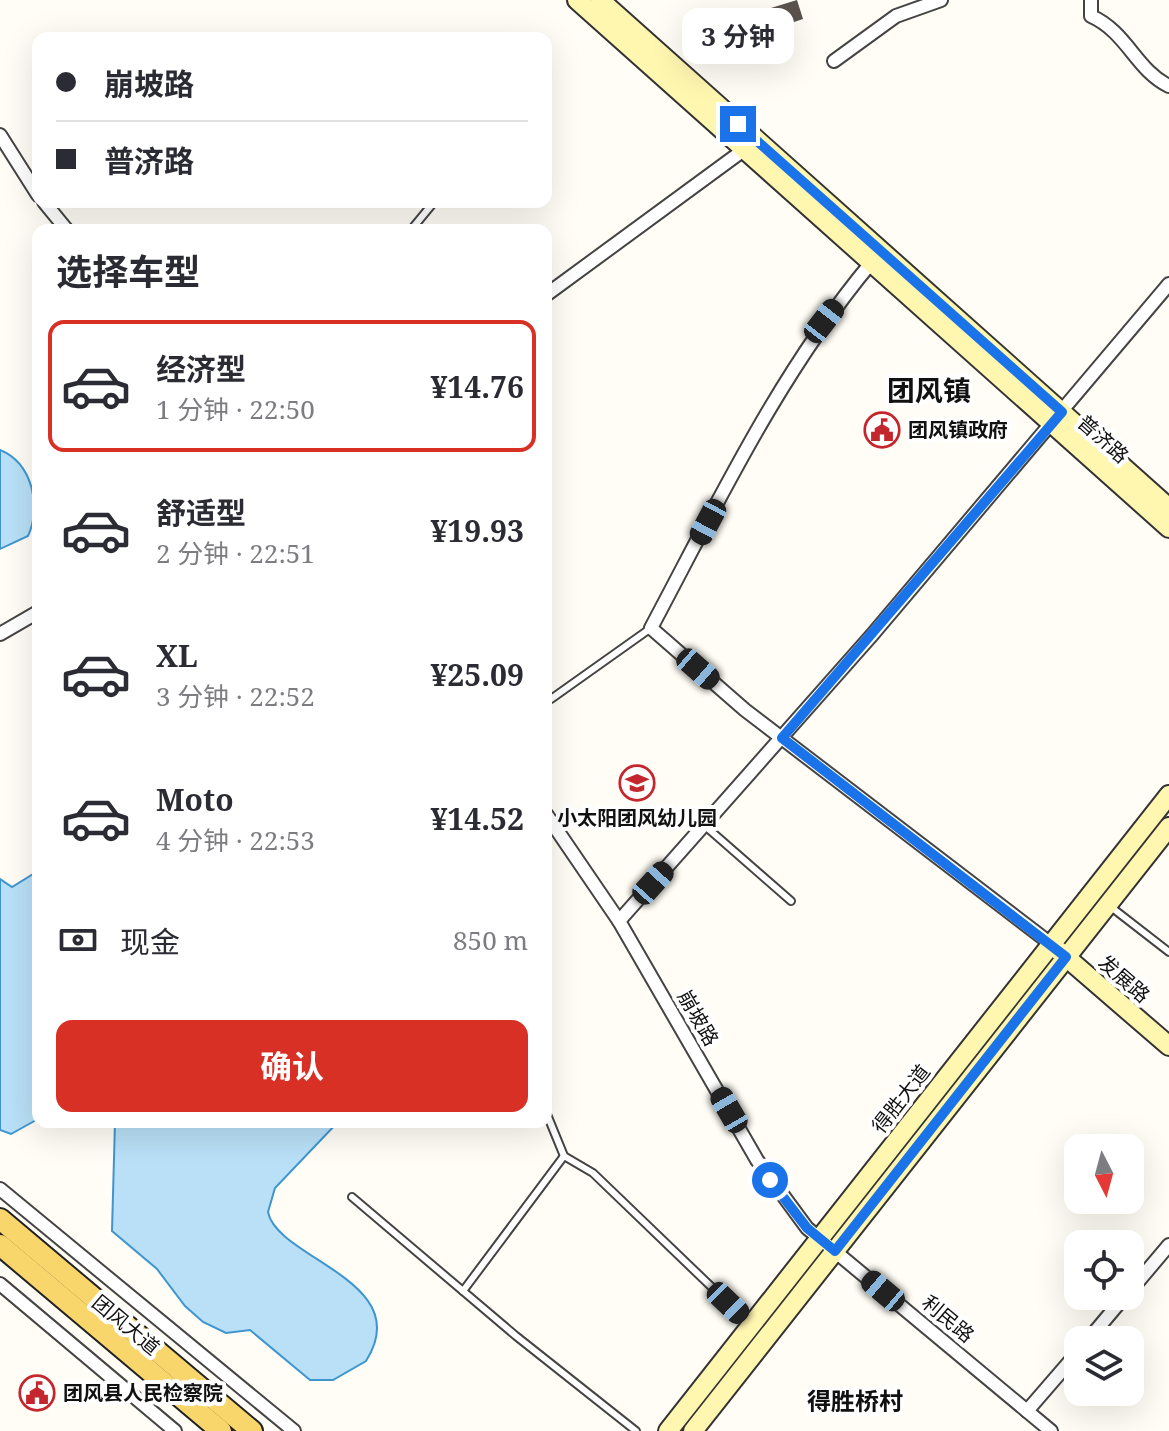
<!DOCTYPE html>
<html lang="zh">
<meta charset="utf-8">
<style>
body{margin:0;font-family:"Noto Serif","Noto Sans SC",serif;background:#f7f7f7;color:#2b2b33;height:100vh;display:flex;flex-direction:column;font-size:30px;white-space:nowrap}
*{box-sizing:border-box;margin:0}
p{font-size:26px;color:#7c7c81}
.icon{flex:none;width:44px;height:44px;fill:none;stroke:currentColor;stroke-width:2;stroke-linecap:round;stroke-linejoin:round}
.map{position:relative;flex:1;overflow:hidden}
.sheet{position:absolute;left:32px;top:224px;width:520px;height:904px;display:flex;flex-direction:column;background:#fff;border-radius:16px;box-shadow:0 8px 32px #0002}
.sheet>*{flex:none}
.top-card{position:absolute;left:32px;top:32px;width:520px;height:176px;border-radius:16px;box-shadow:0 8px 32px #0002;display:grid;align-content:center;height:176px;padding:0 24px;background:#fff}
.needle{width:52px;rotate:174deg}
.buttons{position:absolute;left:1064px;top:1134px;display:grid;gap:16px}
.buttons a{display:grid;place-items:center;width:80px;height:80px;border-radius:16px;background:#fff;box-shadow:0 8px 32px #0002;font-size:40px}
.end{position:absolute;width:36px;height:36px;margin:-18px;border:10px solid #1a73e8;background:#fff;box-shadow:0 0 0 4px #fff}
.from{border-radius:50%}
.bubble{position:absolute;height:56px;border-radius:16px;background:#fff;box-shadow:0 8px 32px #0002;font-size:26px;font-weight:700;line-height:56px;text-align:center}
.car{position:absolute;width:24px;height:48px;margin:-24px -12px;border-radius:10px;box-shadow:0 0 6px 2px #0007;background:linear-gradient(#222 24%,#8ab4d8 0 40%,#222 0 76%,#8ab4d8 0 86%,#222 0)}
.top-card b{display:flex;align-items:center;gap:28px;height:76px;font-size:30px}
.top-card b+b{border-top:2px solid #e1e1e2}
.top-card i{width:20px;height:20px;background:#2b2b33}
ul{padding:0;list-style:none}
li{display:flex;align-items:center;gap:24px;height:132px;margin:0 16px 12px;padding:0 8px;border:4px solid transparent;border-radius:16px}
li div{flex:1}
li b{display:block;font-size:30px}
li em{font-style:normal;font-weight:700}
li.active{border-color:#d93025}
li>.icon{width:72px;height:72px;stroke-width:1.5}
h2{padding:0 24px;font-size:36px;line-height:96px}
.pay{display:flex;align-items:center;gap:20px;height:88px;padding:0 24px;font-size:30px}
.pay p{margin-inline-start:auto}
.action{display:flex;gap:16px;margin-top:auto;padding:16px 24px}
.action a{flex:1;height:92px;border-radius:16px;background:#d93025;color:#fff;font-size:32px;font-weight:700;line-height:92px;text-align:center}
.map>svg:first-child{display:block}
.water{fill:#b9e0f7;stroke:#3f96cf;stroke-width:2}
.building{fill:#5a524d}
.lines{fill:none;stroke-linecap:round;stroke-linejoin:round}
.lane-casing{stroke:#444;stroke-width:10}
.street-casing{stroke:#444;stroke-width:16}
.secondary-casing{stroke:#333;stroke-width:22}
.primary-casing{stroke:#222;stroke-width:24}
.lane{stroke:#fff;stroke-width:6}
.street{stroke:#fff;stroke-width:12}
.secondary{stroke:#fff6b0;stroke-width:18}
.primary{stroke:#f9d66b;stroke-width:20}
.route{stroke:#1a73e8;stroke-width:10}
.labels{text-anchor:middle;stroke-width:8;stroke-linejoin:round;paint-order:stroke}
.poi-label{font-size:20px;font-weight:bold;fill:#111;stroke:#fff;text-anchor:start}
.street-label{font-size:20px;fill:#111;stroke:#fff}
.quarter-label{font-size:24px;font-weight:bold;fill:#111;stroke:#fff}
.district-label{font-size:28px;font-weight:bold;fill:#111;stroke:#fff}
</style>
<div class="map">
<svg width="1169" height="1431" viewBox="0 0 1169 1431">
<rect width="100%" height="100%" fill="#fffdf5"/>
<g class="water">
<path d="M0 450C32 463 42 506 28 536L0 549Z"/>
<polygon points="38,871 38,1119 11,1134 0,1130 0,879 12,887"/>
<path d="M115 1122H338L275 1188 268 1212C277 1259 417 1281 366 1361L333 1380H310L250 1330 226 1333 203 1322 185 1306 157 1269 112 1231Z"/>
</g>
<polygon class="building" points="797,0 803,19 758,34 751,14"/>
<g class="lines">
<defs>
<g id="lane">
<polyline points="411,230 434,202"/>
<polyline points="546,692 551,699 651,628"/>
<polyline points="704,825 791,901"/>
<polyline points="1111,907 1169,952"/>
<polyline points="546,1112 564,1156 593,1173 749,1323"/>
<polyline points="352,1197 516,1336 636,1431"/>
<polyline points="463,1291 564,1156"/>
</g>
<g id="street">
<path d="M1091 0V16C1127 32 1136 70 1169 86"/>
<polyline points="834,61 896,16 941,0"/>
<polyline points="0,135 38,195"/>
<polyline points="44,202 67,230"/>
<path d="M871 263C780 372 718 502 651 628L745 710 1051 944"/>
<polyline points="546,295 745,149"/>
<polyline points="0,634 38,612"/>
<polyline points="546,814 619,921 757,1160 807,1228 1051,1431"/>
<polyline points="619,921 872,635 1169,284"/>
<polyline points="0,1189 294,1431"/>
<polyline points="0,1284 175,1431"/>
<polyline points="1130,1291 1169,1245"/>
<polyline points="1088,1340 1125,1296"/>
<polyline points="1027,1411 1078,1352"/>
</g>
<g id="secondary">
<polyline points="577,0 1169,528"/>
<polyline points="600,0 1169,508"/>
<polyline points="1059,951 1169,1046"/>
<polyline points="668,1431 1169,795"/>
<polyline points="693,1431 1169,827"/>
</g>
<g id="primary">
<polyline points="0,1219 252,1431"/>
<polyline points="0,1245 221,1431"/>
</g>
</defs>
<use href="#lane" class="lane-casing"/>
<use href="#street" class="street-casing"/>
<use href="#secondary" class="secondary-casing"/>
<use href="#primary" class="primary-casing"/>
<use href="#lane" class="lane"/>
<use href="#street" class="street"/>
<use href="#secondary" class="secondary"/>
<use href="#primary" class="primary"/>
</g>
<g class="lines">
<polyline class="route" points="738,124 1062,412 782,738 1066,957 835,1251 807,1228 770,1180"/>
</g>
<defs>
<symbol id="civic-ring" viewBox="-11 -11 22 22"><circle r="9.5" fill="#fff" stroke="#c4262e" stroke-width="1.5"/><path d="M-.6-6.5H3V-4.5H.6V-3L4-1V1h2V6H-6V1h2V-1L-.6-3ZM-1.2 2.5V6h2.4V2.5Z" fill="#c4262e"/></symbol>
<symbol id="school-ring" viewBox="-11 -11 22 22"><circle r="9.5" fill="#fff" stroke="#c4262e" stroke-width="1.5"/><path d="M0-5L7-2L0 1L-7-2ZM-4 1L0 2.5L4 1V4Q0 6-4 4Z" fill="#c4262e"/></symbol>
</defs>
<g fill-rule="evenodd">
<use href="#civic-ring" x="862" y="410" width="40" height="40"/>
<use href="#school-ring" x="617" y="763" width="40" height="40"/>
<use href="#civic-ring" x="17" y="1373" width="40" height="40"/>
</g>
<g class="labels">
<g class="poi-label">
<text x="908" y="437">团风镇政府</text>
<text x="637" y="825" text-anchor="middle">小太阳团风幼儿园</text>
<text x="63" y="1400">团风县人民检察院</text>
</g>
<g class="street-label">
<text transform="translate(1103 439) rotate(42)" y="7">普济路</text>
<text transform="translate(1124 979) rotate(41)" y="7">发展路</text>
<text transform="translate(698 1018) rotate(60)" y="7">崩坡路</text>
<text transform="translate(901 1099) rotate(-52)" y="7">得胜大道</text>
<text transform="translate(948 1319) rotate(40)" y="7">利民路</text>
<text transform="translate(126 1325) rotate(40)" y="7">团风大道</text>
</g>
<g class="quarter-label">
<text x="855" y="1410">得胜桥村</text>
</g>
<g class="district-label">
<text x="929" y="401">团风镇</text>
</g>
</g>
</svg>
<div class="buttons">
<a><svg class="needle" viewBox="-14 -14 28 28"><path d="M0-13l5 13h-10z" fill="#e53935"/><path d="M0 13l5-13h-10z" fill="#7c7c81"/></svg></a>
<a><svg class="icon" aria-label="locate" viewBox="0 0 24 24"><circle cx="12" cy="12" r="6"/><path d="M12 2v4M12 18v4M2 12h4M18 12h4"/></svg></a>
<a><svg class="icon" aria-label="layers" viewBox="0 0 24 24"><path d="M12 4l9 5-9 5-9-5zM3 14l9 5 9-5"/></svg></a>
</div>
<i class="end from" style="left:770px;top:1180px"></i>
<i class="end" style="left:738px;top:124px"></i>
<div class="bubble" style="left:682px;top:8px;width:112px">3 分钟</div>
<i class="car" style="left:824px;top:321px;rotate:38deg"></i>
<i class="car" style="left:708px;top:522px;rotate:208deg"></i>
<i class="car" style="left:698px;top:669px;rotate:131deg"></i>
<i class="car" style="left:653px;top:883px;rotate:42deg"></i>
<i class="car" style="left:729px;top:1110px;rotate:330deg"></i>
<i class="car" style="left:883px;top:1291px;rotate:310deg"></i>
<i class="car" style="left:728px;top:1303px;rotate:134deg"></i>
<div class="top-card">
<b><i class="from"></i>崩坡路</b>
<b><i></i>普济路</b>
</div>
<section class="sheet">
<h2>选择车型</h2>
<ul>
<li class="active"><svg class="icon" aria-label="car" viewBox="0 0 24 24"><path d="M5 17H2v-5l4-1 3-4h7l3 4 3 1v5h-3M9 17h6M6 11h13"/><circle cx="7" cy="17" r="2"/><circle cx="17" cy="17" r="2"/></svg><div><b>经济型</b><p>1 分钟 · 22:50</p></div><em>¥14.76</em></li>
<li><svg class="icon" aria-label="car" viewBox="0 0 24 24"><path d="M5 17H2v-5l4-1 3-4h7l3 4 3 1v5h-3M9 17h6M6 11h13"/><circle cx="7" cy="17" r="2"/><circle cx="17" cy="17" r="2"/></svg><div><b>舒适型</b><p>2 分钟 · 22:51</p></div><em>¥19.93</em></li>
<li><svg class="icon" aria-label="car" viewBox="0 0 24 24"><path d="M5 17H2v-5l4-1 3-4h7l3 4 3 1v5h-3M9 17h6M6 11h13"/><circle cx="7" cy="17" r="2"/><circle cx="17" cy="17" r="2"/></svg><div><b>XL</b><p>3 分钟 · 22:52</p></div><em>¥25.09</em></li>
<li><svg class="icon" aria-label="car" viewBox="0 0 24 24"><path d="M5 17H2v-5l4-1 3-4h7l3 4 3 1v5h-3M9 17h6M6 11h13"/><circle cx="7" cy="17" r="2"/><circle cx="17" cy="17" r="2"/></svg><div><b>Moto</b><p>4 分钟 · 22:53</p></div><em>¥14.52</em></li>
</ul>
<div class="pay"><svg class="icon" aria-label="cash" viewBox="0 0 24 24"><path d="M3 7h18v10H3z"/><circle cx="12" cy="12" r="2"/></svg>现金<p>850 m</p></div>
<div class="action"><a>确认</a></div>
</section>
</div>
